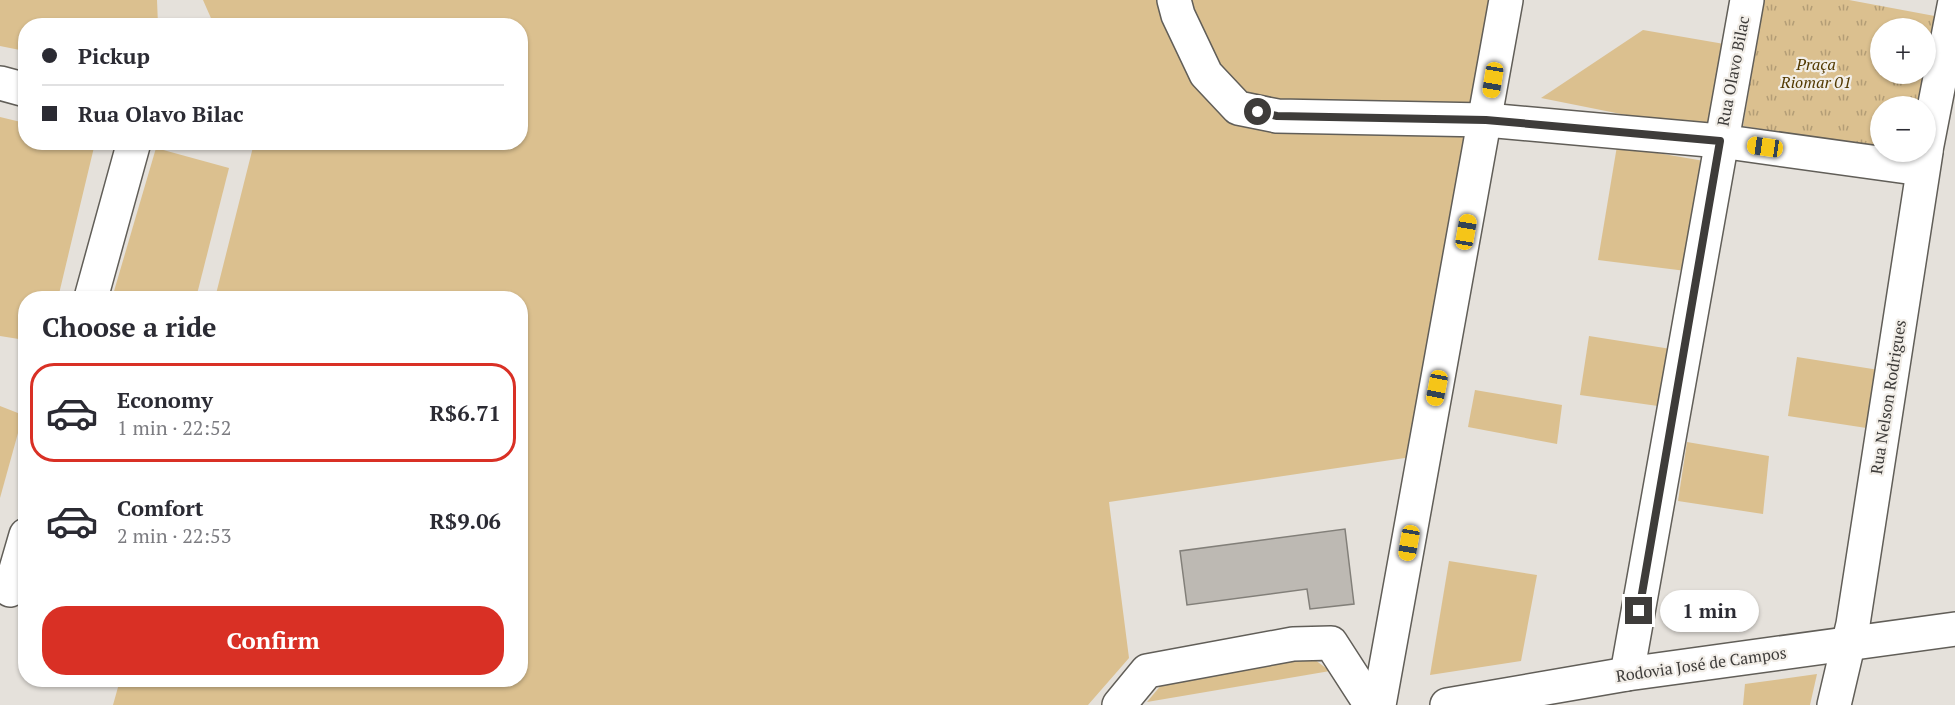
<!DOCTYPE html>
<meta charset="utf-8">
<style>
body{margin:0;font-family:"PT Serif",serif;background:#f2f2f3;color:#2b2b33;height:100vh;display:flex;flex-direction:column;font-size:22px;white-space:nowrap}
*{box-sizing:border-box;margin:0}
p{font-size:20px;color:#7c7c81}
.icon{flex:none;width:33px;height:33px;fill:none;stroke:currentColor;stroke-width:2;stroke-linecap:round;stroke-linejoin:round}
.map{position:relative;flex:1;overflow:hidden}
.sheet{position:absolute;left:18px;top:291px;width:510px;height:396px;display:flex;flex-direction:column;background:#fff;border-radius:24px;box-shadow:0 2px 4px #0004}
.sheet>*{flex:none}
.hud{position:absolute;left:18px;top:18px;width:510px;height:132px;border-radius:24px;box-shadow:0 2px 4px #0004;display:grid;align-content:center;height:132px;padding:0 24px;background:#fff}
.fabs{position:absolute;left:1870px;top:18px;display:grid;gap:12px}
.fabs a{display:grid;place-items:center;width:66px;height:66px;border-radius:50%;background:#fff;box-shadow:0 2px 4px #0004;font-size:30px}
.end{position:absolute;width:27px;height:27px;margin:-14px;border:8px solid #3e3c3a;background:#fff;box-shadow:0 0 0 3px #fff}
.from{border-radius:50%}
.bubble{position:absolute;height:42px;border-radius:21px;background:#fff;box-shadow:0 2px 4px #0004;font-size:20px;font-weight:800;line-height:42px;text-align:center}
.car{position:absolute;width:18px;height:36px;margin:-18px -9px;border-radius:8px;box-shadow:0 0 4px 2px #0007;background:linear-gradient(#f5c518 24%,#345 0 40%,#f5c518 0 76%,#345 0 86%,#f5c518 0)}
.hud b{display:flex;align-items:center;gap:21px;height:57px;font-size:22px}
.hud b+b{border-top:2px solid #e1e1e2}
.hud i{width:15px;height:15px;background:#2b2b33}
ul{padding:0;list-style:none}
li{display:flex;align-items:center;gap:18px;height:99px;margin:0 12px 9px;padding:0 12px;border:3px solid transparent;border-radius:24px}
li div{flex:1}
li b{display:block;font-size:22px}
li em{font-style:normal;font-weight:800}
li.selected{border-color:#d93025}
li>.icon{width:54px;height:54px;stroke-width:1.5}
h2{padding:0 24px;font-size:27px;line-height:72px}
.button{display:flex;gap:12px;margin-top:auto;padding:12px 24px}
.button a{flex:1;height:69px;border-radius:24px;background:#d93025;color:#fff;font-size:24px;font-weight:800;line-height:69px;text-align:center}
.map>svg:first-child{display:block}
.green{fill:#dbc08f}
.park{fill:url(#park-tufts);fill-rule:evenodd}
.building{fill:#bdb9b3;stroke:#827f79;stroke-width:1.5}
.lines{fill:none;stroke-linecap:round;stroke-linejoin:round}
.minor-casing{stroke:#615e58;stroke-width:36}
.major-casing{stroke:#615e58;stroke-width:36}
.minor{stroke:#fff;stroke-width:33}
.major{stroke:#fff;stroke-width:33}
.route{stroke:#3e3c3a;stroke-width:8}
.labels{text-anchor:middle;stroke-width:4.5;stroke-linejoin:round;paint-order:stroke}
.park-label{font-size:16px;font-style:italic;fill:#523900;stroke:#f2eee8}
.street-label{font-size:16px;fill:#3e3c3a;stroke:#f2eee8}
</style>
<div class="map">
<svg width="1955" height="705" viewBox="0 0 1955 705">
<defs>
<pattern id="park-tufts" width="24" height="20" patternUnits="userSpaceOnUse" patternTransform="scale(1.5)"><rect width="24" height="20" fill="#dbc08f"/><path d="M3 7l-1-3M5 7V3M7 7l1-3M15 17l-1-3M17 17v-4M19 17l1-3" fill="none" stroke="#b39d76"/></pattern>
</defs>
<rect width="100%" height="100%" fill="#e5e1db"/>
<g class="green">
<polygon points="0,0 157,0 158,25 26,26 25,51 0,46"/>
<polygon points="203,0 1498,0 1425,455 1109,502 1129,658 1088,705 113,705 120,680 520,680 520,298 215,298 254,143 520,142 520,26 214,25"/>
<polygon points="1643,30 1730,45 1711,132 1541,98"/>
<polygon points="0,117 25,123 26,142 95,143 58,298 26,298 25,340 0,336"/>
<polygon points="1617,146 1704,161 1686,271 1598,260"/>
<polygon points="156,148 229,168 196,298 112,298"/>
<polygon points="1589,336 1671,349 1665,407 1580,395"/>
<polygon points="1797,357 1879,370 1873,429 1788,416"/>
<polygon points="1475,390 1562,405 1557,444 1468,427"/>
<polygon points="0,406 23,415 0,498"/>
<polygon points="1687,442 1769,456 1763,514 1678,501"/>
<polygon points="1449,561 1537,575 1521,661 1430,675"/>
<polygon points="1311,657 1330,671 1147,702 1167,678"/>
<polygon points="1817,674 1810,705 1743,705 1745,684"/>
</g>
<path class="park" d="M1764 0H1849L1940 17 1919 106H1881V148L1743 126ZM1881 28H1926V74H1881Z"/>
<polygon class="building" points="1345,529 1354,604 1310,609 1307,589 1187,605 1180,551"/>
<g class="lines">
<defs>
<g id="minor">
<polyline points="1174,0 1178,15 1206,74 1238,108 1277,116 1486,120 1720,141 1922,169"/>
<polyline points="0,83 26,90"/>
<polyline points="1926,150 1955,1"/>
<polyline points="91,298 134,142"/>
<polyline points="10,590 26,535"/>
<polyline points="1627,674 1747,0"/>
<polyline points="1119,705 1147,671 1293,644 1331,643 1371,705"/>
<polyline points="1379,705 1506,0"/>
<polyline points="1834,705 1853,624 1926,152"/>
</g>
<polyline id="major" points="1447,705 1627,674 1955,629"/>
</defs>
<use href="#minor" class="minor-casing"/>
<use href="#major" class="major-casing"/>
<use href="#minor" class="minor"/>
<use href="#major" class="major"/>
</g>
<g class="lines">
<polyline class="route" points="1258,112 1277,116 1486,120 1720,141 1639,611"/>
</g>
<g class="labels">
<g class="park-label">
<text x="1816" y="70">Praça<tspan x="1816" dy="18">Riomar 01</tspan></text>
</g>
<g class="street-label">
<text transform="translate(1733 71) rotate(-79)" y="6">Rua Olavo Bilac</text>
<text transform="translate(1888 397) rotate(-81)" y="6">Rua Nelson Rodrigues</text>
<text transform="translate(1701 664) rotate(-8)" y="6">Rodovia José de Campos</text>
</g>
</g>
</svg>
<div class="fabs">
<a>+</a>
<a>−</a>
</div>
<i class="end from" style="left:1258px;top:112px"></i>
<i class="end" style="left:1639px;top:611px"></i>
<div class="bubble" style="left:1660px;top:590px;width:99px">1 min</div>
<i class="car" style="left:1493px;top:80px;rotate:189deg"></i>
<i class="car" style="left:1765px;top:147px;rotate:278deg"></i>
<i class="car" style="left:1466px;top:232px;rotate:10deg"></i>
<i class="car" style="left:1437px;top:388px;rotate:191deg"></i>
<i class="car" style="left:1409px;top:543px;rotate:190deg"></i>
<div class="hud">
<b><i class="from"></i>Pickup</b>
<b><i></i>Rua Olavo Bilac</b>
</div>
<section class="sheet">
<h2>Choose a ride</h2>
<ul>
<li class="selected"><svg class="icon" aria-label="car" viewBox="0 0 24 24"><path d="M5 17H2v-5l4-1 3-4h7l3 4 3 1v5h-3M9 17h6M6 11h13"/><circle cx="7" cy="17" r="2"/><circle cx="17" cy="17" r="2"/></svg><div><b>Economy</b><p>1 min · 22:52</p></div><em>R$6.71</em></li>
<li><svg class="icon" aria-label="car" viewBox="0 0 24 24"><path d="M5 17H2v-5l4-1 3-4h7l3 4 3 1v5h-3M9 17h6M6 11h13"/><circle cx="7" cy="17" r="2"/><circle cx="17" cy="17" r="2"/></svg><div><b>Comfort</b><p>2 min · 22:53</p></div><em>R$9.06</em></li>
</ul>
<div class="button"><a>Confirm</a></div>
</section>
</div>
